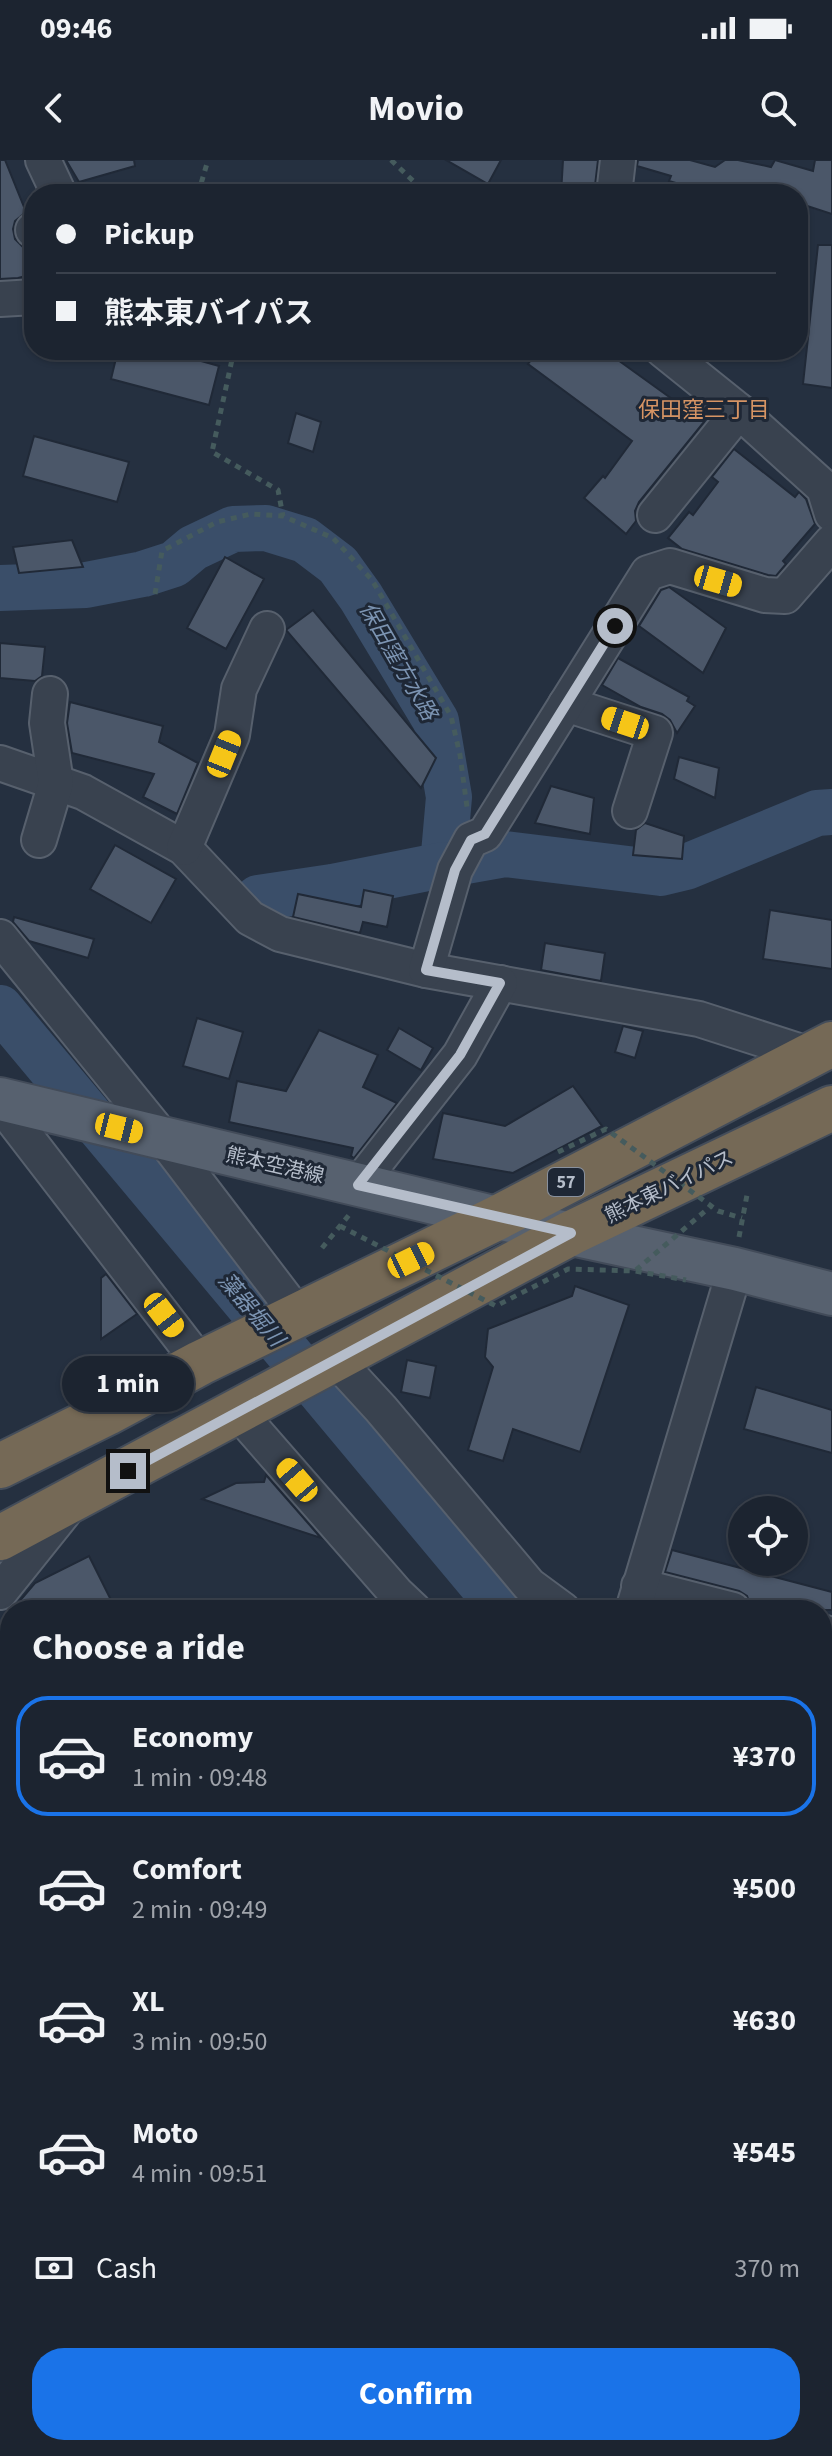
<!DOCTYPE html>
<meta charset="utf-8">
<style>
body{margin:0;font-family:"Source Sans 3","Noto Sans JP",sans-serif;background:#29303c;color:#f1f3f6;height:100vh;display:flex;flex-direction:column;font-size:30px;white-space:nowrap}
*{box-sizing:border-box;margin:0}
p{font-size:26px;color:#a0a4ab}
.icon{flex:none;width:44px;height:44px;fill:none;stroke:currentColor;stroke-width:2;stroke-linecap:round;stroke-linejoin:round}
.map{position:relative;flex:1;overflow:hidden}
.panel{position:absolute;left:0px;top:1440px;width:832px;height:856px;display:flex;flex-direction:column;background:#1c2430;border-radius:32px 32px 0 0;box-shadow:0 2px 6px #0004,0 0 0 2px #3a414c}
.panel>*{flex:none}
.banner{position:absolute;left:24px;top:24px;width:784px;height:176px;border-radius:32px;box-shadow:0 2px 6px #0004,0 0 0 2px #3a414c;display:grid;align-content:center;height:176px;padding:0 32px;background:#1c2430}
.buttons{position:absolute;left:728px;top:1336px;display:grid;gap:16px}
.buttons a{display:grid;place-items:center;width:80px;height:80px;border-radius:50%;background:#1c2430;box-shadow:0 2px 6px #0004,0 0 0 2px #3a414c;font-size:40px}
.end{position:absolute;width:36px;height:36px;margin:-18px;border:10px solid #b5bdca;background:#111;box-shadow:0 0 0 4px #111}
.from{border-radius:50%}
.bubble{position:absolute;height:56px;border-radius:28px;background:#1c2430;box-shadow:0 2px 6px #0004,0 0 0 2px #3a414c;font-size:26px;font-weight:700;line-height:56px;text-align:center}
.car{position:absolute;width:24px;height:48px;margin:-24px -12px;border-radius:10px;box-shadow:0 0 6px 2px #0007;background:linear-gradient(#f5c518 24%,#345 0 40%,#f5c518 0 76%,#345 0 86%,#f5c518 0)}
.banner b{display:flex;align-items:center;gap:28px;height:76px;font-size:30px}
.banner b+b{border-top:2px solid #3a414c}
.banner i{width:20px;height:20px;background:#f1f3f6}
ul{padding:0;list-style:none}
li{display:flex;align-items:center;gap:24px;height:120px;margin:0 16px 12px;padding:0 16px;border:4px solid transparent;border-radius:32px}
li div{flex:1}
li b{display:block;font-size:30px}
li em{font-style:normal;font-weight:700}
li.selected{border-color:#1a73e8}
li>.icon{width:72px;height:72px;stroke-width:1.5}
h2{padding:0 32px;font-size:36px;line-height:96px}
.pay{display:flex;align-items:center;gap:20px;height:88px;padding:0 32px;font-size:30px}
.pay p{margin-inline-start:auto}
.action{display:flex;gap:16px;margin-top:auto;padding:16px 32px}
.action a{flex:1;height:92px;border-radius:32px;background:#1a73e8;color:#fff;font-size:32px;font-weight:700;line-height:92px;text-align:center}
.status{display:flex;justify-content:space-between;align-items:center;height:56px;padding:0 40px;background:#1c2430;direction:ltr}
.status svg{height:22px;fill:currentColor}
header{display:flex;justify-content:space-between;align-items:center;height:104px;padding:0 32px;background:#1c2430;font-size:36px;font-weight:700}
.map>svg:first-child{display:block}
.green{fill:#273e41}
.lines{fill:none;stroke-linecap:round;stroke-linejoin:round}
.river{stroke:#3a4e69;stroke-width:46}
.building{fill:#4b5769;stroke:#202937;stroke-width:2}
.minor-casing{stroke:#57606d;stroke-width:38}
.major-casing{stroke:#424b59;stroke-width:46}
.highway-casing{stroke:#444d5a;stroke-width:48}
.path{stroke:#455b5d;stroke-width:5;stroke-dasharray:6 6;stroke-linecap:butt}
.minor{stroke:#39424f;stroke-width:34}
.major{stroke:#57616f;stroke-width:42}
.highway{stroke:#756956;stroke-width:44}
.path-bridge{stroke:#455b5d;stroke-width:5;stroke-dasharray:6 6;stroke-linecap:butt}
.route{stroke:#b5bdca;stroke-width:10}
.labels{text-anchor:middle;stroke-width:6;stroke-linejoin:round;paint-order:stroke}
.shield{fill:#1e2735;stroke:#88909d;stroke-width:2}
.shield-label{font-size:18px;font-weight:bold;fill:#b5bdca}
.street-label{font-size:20px;fill:#b5bdca;stroke:#1e2735}
.neighbourhood-label{font-size:22px;fill:#d69464;stroke:#1e2735}
.water-label{font-size:22px;font-style:italic;fill:#7c94b2;stroke:#1e2735}
</style>
<div class="status"><b>09:46</b><svg viewBox="0 0 49 12"><path d="M0 12V9h3v3zM5 12V6h3v6zM10 12V3h3v9zM15 12V0h3v12zM26 1h20v11H26zM47 4h2v5h-2z"/></svg></div>
<header><svg class="icon" aria-label="back" viewBox="0 0 24 24"><path d="M15 5l-7 7 7 7"/></svg>Movio<svg class="icon" aria-label="search" viewBox="0 0 24 24"><circle cx="10" cy="10" r="6"/><path d="M15 15l6 6"/></svg></header>
<div class="map">
<svg width="832" height="2296" viewBox="0 0 832 2296">
<rect width="100%" height="100%" fill="#253040"/>
<polygon class="green" points="832,1978 832,2229 822,2227 822,2018"/>
<g class="lines">
<g class="river">
<polyline points="0,428 86,425 143,414 174,404 193,388 233,369 266,368 305,380 338,405 361,437 436,561 449,637 443,705 505,694 661,713 686,707 817,653 832,652"/>
<polyline points="258,738 332,727 443,705"/>
<polyline points="0,848 503,1450"/>
<polyline points="822,1677 832,1684"/>
</g>
</g>
<g class="building">
<polygon points="0,0 5,0 26,52 15,61 13,69 15,79 24,88 34,90 34,114 18,118 0,119"/>
<polygon points="66,0 134,0 135,6 79,22"/>
<polygon points="446,0 501,0 488,24"/>
<polygon points="563,0 598,0 594,34 561,34"/>
<polygon points="638,0 690,0 715,7 725,0 738,0 771,7 775,0 813,11 815,0 832,0 832,54 798,43 798,34 726,34 705,26 703,31 669,21 671,16 637,6"/>
<polygon points="818,85 832,85 832,228 803,224"/>
<polygon points="118,190 162,190 219,206 209,245 111,219"/>
<polygon points="539,190 604,190 704,262 639,342 635,351 636,361 626,374 584,338 603,316 605,318 632,281 528,204"/>
<polygon points="296,253 321,262 313,292 288,283"/>
<polygon points="34,276 129,302 117,342 23,316"/>
<polygon points="734,289 795,337 799,332 806,339 815,364 783,401 786,404 776,416 768,415 682,389 668,378 689,352 693,355 718,322 712,317"/>
<polygon points="72,380 83,407 19,413 13,387"/>
<polygon points="225,397 264,419 226,489 187,468"/>
<polygon points="669,427 726,468 703,513 639,466 661,430"/>
<polygon points="313,450 436,598 421,628 286,470"/>
<polygon points="0,483 45,487 42,516 35,521 0,518"/>
<polygon points="618,498 689,537 687,541 695,546 677,573 670,560 662,554 641,547 602,525"/>
<polygon points="70,542 163,566 159,582 198,603 177,654 143,637 154,614 72,593 67,563"/>
<polygon points="679,597 719,608 715,638 674,619"/>
<polygon points="551,626 594,638 590,674 535,663"/>
<polygon points="645,663 684,676 682,699 633,695 636,670"/>
<polygon points="115,685 176,719 151,763 90,729"/>
<polygon points="364,730 393,736 387,767 363,762 360,773 293,757 298,734 361,747"/>
<polygon points="770,750 832,760 832,809 763,799"/>
<polygon points="14,757 94,779 88,798 29,781 13,762"/>
<polygon points="545,783 605,793 601,821 541,810"/>
<polygon points="197,858 243,872 229,919 183,906"/>
<polygon points="623,866 643,871 635,898 615,892"/>
<polygon points="399,868 433,888 421,910 387,890"/>
<polygon points="319,870 378,895 363,927 397,943 354,998 351,996 353,988 229,962 237,921 286,931"/>
<polygon points="573,926 602,966 513,1013 433,999 443,953 505,966"/>
<polygon points="106,1114 137,1154 101,1179 101,1118"/>
<polygon points="575,1126 629,1145 580,1292 513,1269 503,1301 468,1290 493,1207 485,1197 488,1169 572,1136"/>
<polygon points="407,1200 436,1206 430,1238 401,1232"/>
<polygon points="756,1227 832,1250 832,1293 744,1269"/>
<polygon points="266,1315 321,1378 202,1339 236,1323 264,1322"/>
<polygon points="672,1390 832,1432 832,1450 790,1450 767,1444 766,1450 752,1450 747,1436 739,1431 665,1412"/>
<polygon points="89,1396 116,1450 12,1450 35,1423"/>
</g>
<g class="lines">
<defs>
<g id="minor">
<polyline points="43,0 59,34"/>
<polyline points="614,34 618,0"/>
<polyline points="33,70 34,70"/>
<polyline points="0,139 34,137"/>
<polyline points="663,190 739,251 824,328 832,354"/>
<polyline points="655,355 739,251"/>
<polyline points="566,544 655,573 630,651"/>
<polyline points="0,603 83,632 184,688 250,758 280,774 426,810 699,859 811,895"/>
<polyline points="39,680 56,623 47,563 50,534"/>
<polyline points="184,688 232,575 239,529 267,469"/>
<polyline points="0,777 163,978 298,1155"/>
<polyline points="426,810 455,710 471,680 485,674 648,413 670,406 765,435 785,436 832,382"/>
<polyline points="0,943 200,1203"/>
<polyline points="358,1025 460,895 500,823"/>
<polyline points="336,1200 381,1249 529,1425 563,1450"/>
<polyline points="238,1252 396,1433 414,1450"/>
<polyline points="639,1426 733,1450"/>
<polyline points="0,1432 68,1347"/>
<polyline points="633,1450 735,1109"/>
<polyline points="822,1472 832,1475"/>
<polyline points="822,1640 832,1646"/>
<polyline points="822,1754 832,1761"/>
<polyline points="822,1995 832,1951"/>
<polyline points="0,2209 10,2211"/>
<polyline points="822,2241 832,2242"/>
<polyline points="183,2296 184,2286"/>
<polyline points="331,2296 333,2286"/>
<polyline points="725,2296 730,2286"/>
</g>
<polyline id="major" points="0,939 497,1058 735,1109 832,1134"/>
<g id="highway">
<polyline points="0,1306 107,1253 200,1203 497,1058 832,884"/>
<polyline points="0,1378 571,1073 832,948"/>
</g>
</defs>
<use href="#minor" class="minor-casing"/>
<use href="#major" class="major-casing"/>
<use href="#highway" class="highway-casing"/>
<g class="path">
<polyline points="391,0 427,34"/>
<polyline points="198,34 208,0"/>
<polyline points="230,190 233,195 212,292 278,330 283,356"/>
<polyline points="155,434 162,391 217,362 251,354 283,356 333,378 372,420 451,556 460,595 467,647"/>
<polyline points="739,1077 747,1035"/>
<polyline points="322,1088 349,1055"/>
</g>
<use href="#minor" class="minor"/>
<use href="#major" class="major"/>
<use href="#highway" class="highway"/>
<g class="path-bridge">
<polyline points="558,992 606,969 718,1051 742,1058"/>
<polyline points="340,1066 496,1146 568,1109 635,1111 686,1120"/>
<polyline points="636,1110 711,1046"/>
</g>
</g>
<g class="lines">
<polyline class="route" points="128,1311 571,1073 358,1025 460,895 500,823 426,810 455,710 471,680 485,674 615,466"/>
</g>
<g class="labels">
<rect class="shield" x="548" y="1008" width="36" height="28" rx="6"/>
<g class="shield-label">
<text x="566" y="1028">57</text>
</g>
<g class="street-label">
<text transform="translate(275 1005) rotate(13)" y="7">熊本空港線</text>
<text transform="translate(669 1026) rotate(-26)" y="7">熊本東バイパス</text>
</g>
<g class="neighbourhood-label">
<text x="704" y="257">保田窪三丁目</text>
</g>
<g class="water-label">
<text transform="translate(399 501) rotate(60)" y="8">保田窪方水路</text>
<text transform="translate(252 1149) rotate(50)" y="8">藻器堀川</text>
</g>
</g>
</svg>
<div class="buttons">
<a><svg class="icon" aria-label="locate" viewBox="0 0 24 24"><circle cx="12" cy="12" r="6"/><path d="M12 2v4M12 18v4M2 12h4M18 12h4"/></svg></a>
</div>
<i class="end from" style="left:615px;top:466px"></i>
<i class="end" style="left:128px;top:1311px"></i>
<div class="bubble" style="left:62px;top:1196px;width:132px">1 min</div>
<i class="car" style="left:718px;top:421px;rotate:106deg"></i>
<i class="car" style="left:625px;top:563px;rotate:288deg"></i>
<i class="car" style="left:224px;top:594px;rotate:22deg"></i>
<i class="car" style="left:119px;top:968px;rotate:104deg"></i>
<i class="car" style="left:411px;top:1100px;rotate:64deg"></i>
<i class="car" style="left:164px;top:1155px;rotate:142deg"></i>
<i class="car" style="left:297px;top:1320px;rotate:319deg"></i>
<div class="banner">
<b><i class="from"></i>Pickup</b>
<b><i></i>熊本東バイパス</b>
</div>
<section class="panel">
<h2>Choose a ride</h2>
<ul>
<li class="selected"><svg class="icon" aria-label="car" viewBox="0 0 24 24"><path d="M5 17H2v-5l4-1 3-4h7l3 4 3 1v5h-3M9 17h6M6 11h13"/><circle cx="7" cy="17" r="2"/><circle cx="17" cy="17" r="2"/></svg><div><b>Economy</b><p>1 min · 09:48</p></div><em>¥370</em></li>
<li><svg class="icon" aria-label="car" viewBox="0 0 24 24"><path d="M5 17H2v-5l4-1 3-4h7l3 4 3 1v5h-3M9 17h6M6 11h13"/><circle cx="7" cy="17" r="2"/><circle cx="17" cy="17" r="2"/></svg><div><b>Comfort</b><p>2 min · 09:49</p></div><em>¥500</em></li>
<li><svg class="icon" aria-label="car" viewBox="0 0 24 24"><path d="M5 17H2v-5l4-1 3-4h7l3 4 3 1v5h-3M9 17h6M6 11h13"/><circle cx="7" cy="17" r="2"/><circle cx="17" cy="17" r="2"/></svg><div><b>XL</b><p>3 min · 09:50</p></div><em>¥630</em></li>
<li><svg class="icon" aria-label="car" viewBox="0 0 24 24"><path d="M5 17H2v-5l4-1 3-4h7l3 4 3 1v5h-3M9 17h6M6 11h13"/><circle cx="7" cy="17" r="2"/><circle cx="17" cy="17" r="2"/></svg><div><b>Moto</b><p>4 min · 09:51</p></div><em>¥545</em></li>
</ul>
<div class="pay"><svg class="icon" aria-label="cash" viewBox="0 0 24 24"><path d="M3 7h18v10H3z"/><circle cx="12" cy="12" r="2"/></svg>Cash<p>370 m</p></div>
<div class="action"><a>Confirm</a></div>
</section>
</div>
